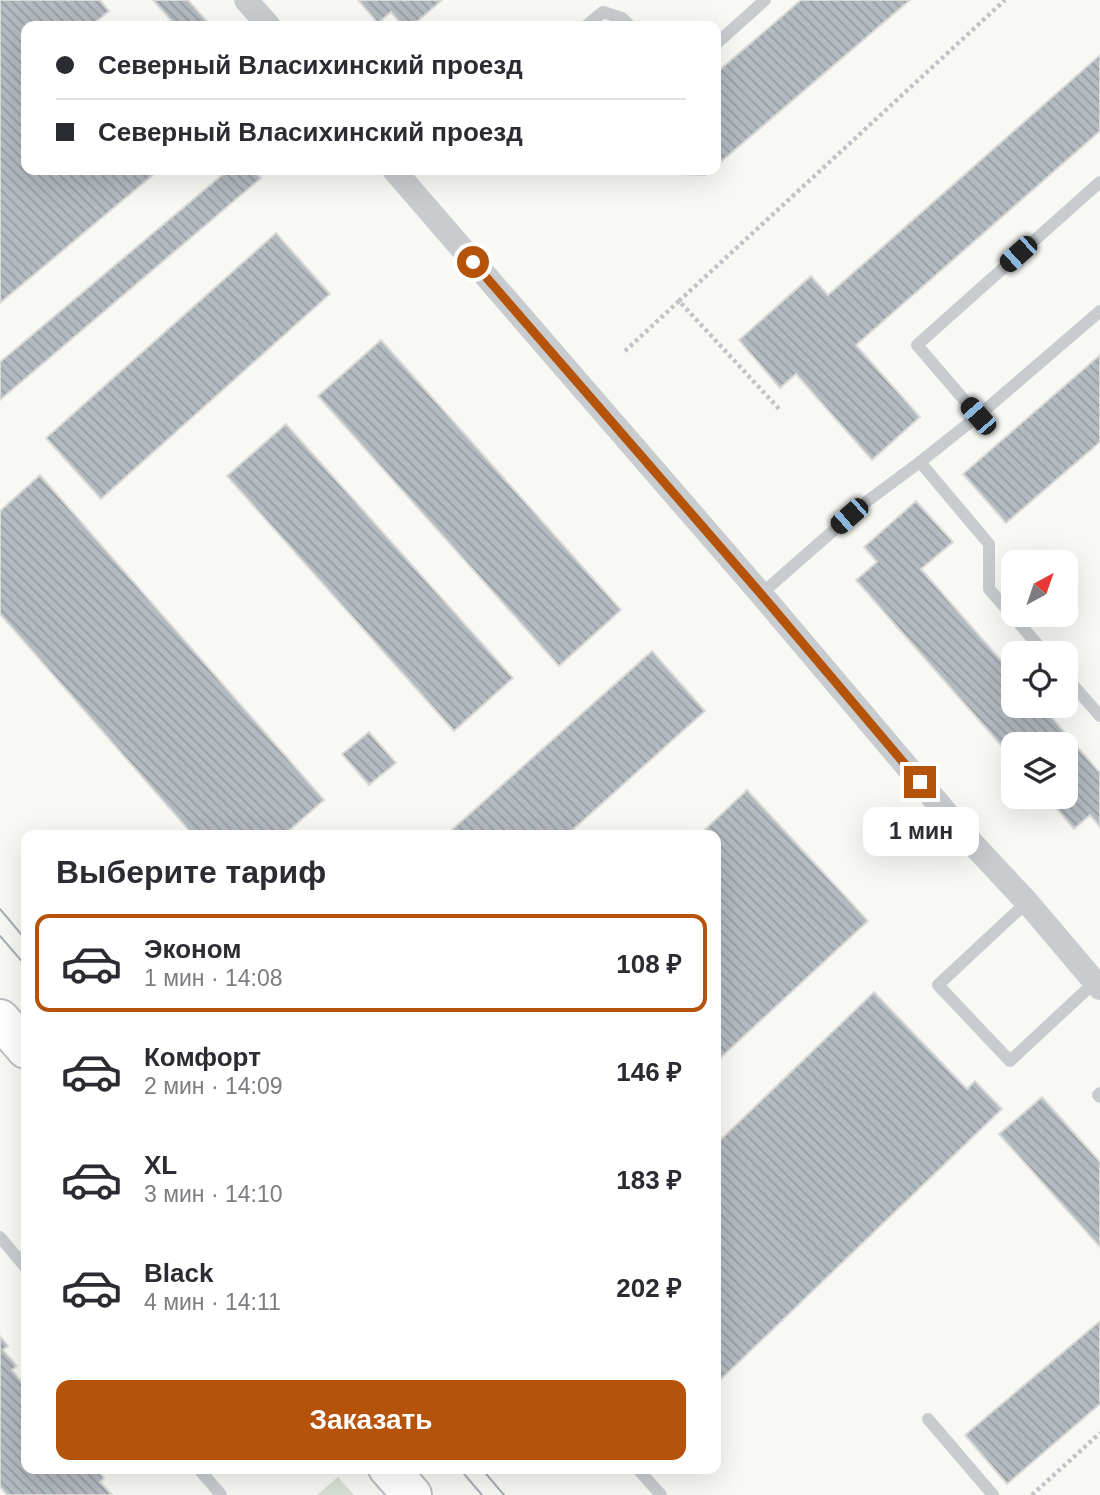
<!DOCTYPE html>
<html lang="ru">
<meta charset="utf-8">
<style>
body{margin:0;font-family:Arial,sans-serif;background:#f7f7f7;color:#2b2b33;height:100vh;display:flex;flex-direction:column;font-size:26px;white-space:nowrap}
*{box-sizing:border-box;margin:0}
p{font-size:23px;color:#7c7c81}
.icon{flex:none;width:38px;height:38px;fill:none;stroke:currentColor;stroke-width:2;stroke-linecap:round;stroke-linejoin:round}
.map{position:relative;flex:1;overflow:hidden}
.sheet{position:absolute;left:21px;top:830px;width:700px;height:644px;display:flex;flex-direction:column;background:#fff;border-radius:14px;box-shadow:0 7px 28px #0002}
.sheet>*{flex:none}
.guide{position:absolute;left:21px;top:21px;width:700px;height:154px;border-radius:14px;box-shadow:0 7px 28px #0002;display:grid;align-content:center;height:154px;padding:0 35px;background:#fff}
.needle{width:46px;rotate:40deg}
.buttons{position:absolute;left:1001px;top:550px;display:grid;gap:14px}
.buttons a{display:grid;place-items:center;width:77px;height:77px;border-radius:14px;background:#fff;box-shadow:0 7px 28px #0002;font-size:35px}
.end{position:absolute;width:32px;height:32px;margin:-16px;border:9px solid #b45309;background:#fff;box-shadow:0 0 0 4px #fff}
.from{border-radius:50%}
.bubble{position:absolute;height:49px;border-radius:14px;background:#fff;box-shadow:0 7px 28px #0002;font-size:23px;font-weight:800;line-height:49px;text-align:center}
.car{position:absolute;width:21px;height:42px;margin:-21px -10px;border-radius:9px;box-shadow:0 0 5px 2px #0007;background:linear-gradient(#222 24%,#8ab4d8 0 40%,#222 0 76%,#8ab4d8 0 86%,#222 0)}
.guide b{display:flex;align-items:center;gap:24px;height:66px;font-size:26px}
.guide b+b{border-top:2px solid #e1e1e2}
.guide i{width:18px;height:18px;background:#2b2b33}
ul{padding:0;list-style:none}
li{display:flex;align-items:center;gap:21px;height:98px;margin:0 14px 10px;padding:0 21px;border:4px solid transparent;border-radius:14px}
li div{flex:1}
li b{display:block;font-size:26px}
li em{font-style:normal;font-weight:800}
li.selected{border-color:#b45309}
li>.icon{width:63px;height:63px;stroke-width:1.5}
h2{padding:0 35px;font-size:32px;line-height:84px}
.action{display:flex;gap:14px;margin-top:auto;padding:14px 35px}
.action a{flex:1;height:80px;border-radius:14px;background:#b45309;color:#fff;font-size:28px;font-weight:800;line-height:80px;text-align:center}
.map>svg:first-child{display:block}
.green{fill:#d9e1d5}
.building{fill:url(#building-back-hatch);stroke:#dadad7;stroke-width:2}
.lines{fill:none;stroke-linecap:round;stroke-linejoin:round}
.highway-casing{stroke:#bcbfc2;stroke-width:42}
.path{stroke:#c1c4c6;stroke-width:4.5;stroke-dasharray:3.5 3.5;stroke-linecap:butt}
.lane{stroke:#c8cccf;stroke-width:12}
.street{stroke:#c8cccf;stroke-width:24}
.highway{stroke:#fff;stroke-width:38}
.tram{stroke:#a7aeb4;stroke-width:2}
.route{stroke:#b45309;stroke-width:9}
</style>
<div class="map">
<svg width="1100" height="1495" viewBox="0 0 1100 1495">
<defs>
<pattern id="building-back-hatch" width="6" height="6" patternUnits="userSpaceOnUse" patternTransform="scale(1.75)"><rect width="6" height="6" fill="#b3bac0"/><path d="M-1 5l2 2M0 0l6 6M5-1l2 2" fill="none" stroke="#959ca2"/></pattern>
</defs>
<rect width="100%" height="100%" fill="#f8f8f5"/>
<polygon class="green" points="338,1477 354,1495 317,1495"/>
<g class="building">
<polygon points="0,0 100,0 109,11 91,26 26,26 26,170 159,170 0,303"/>
<polygon points="153,0 188,0 211,26 176,26"/>
<polygon points="358,0 442,0 412,26 403,26 391,12 378,23"/>
<polygon points="801,0 910,0 716,166 716,73"/>
<polygon points="1100,55 1100,131 856,345 920,417 872,460 796,374 780,388 739,340 811,276 828,295"/>
<polygon points="228,170 253,170 261,178 0,400 0,362"/>
<polygon points="654,170 711,170 705,175 657,173"/>
<polygon points="276,233 330,294 101,499 46,438"/>
<polygon points="381,340 621,610 559,666 318,396"/>
<polygon points="1100,355 1100,442 1006,523 963,474"/>
<polygon points="286,424 513,678 454,731 227,476"/>
<polygon points="40,475 324,800 284,835 193,835 0,614 0,511"/>
<polygon points="916,501 953,542 921,569 1013,674 1013,705 1041,705 1100,773 1100,827 1090,815 1074,829 1046,796 1066,796 1066,744 1013,744 1013,759 856,580 877,562 864,547"/>
<polygon points="652,651 705,711 567,835 446,835"/>
<polygon points="369,732 396,763 369,785 342,754"/>
<polygon points="747,790 868,921 716,1062 716,835 699,835"/>
<polygon points="874,992 967,1089 975,1081 1002,1109 716,1384 716,1144"/>
<polygon points="1042,1097 1100,1162 1100,1247 999,1134"/>
<polygon points="1100,1321 1100,1404 1007,1484 965,1435"/>
<polygon points="0,1336 8,1346 3,1350 17,1366 12,1370 26,1387 26,1468 96,1468 104,1478 100,1482 112,1495 7,1495 0,1487"/>
</g>
<g class="lines">
<defs>
<g id="highway">
<polyline points="0,1019 26,1049"/>
<polyline points="388,1468 412,1495"/>
</g>
</defs>
<use href="#highway" class="highway-casing"/>
<g class="path">
<polyline points="679,301 1005,0"/>
<polyline points="625,351 679,301 781,411"/>
<polyline points="1032,1495 1100,1433"/>
</g>
<g class="lane">
<polyline points="586,26 603,12 622,18 630,26"/>
<polyline points="716,44 765,0"/>
<polyline points="978,416 917,345 1100,182"/>
<polyline points="920,462 989,544 989,589 1045,653"/>
<polyline points="761,594 866,502 920,462 978,416 1100,311"/>
<polyline points="1066,677 1100,716"/>
<polyline points="1027,902 938,985 1010,1061 1097,980"/>
<polyline points="1100,1093 1098,1095 1100,1097"/>
<polyline points="0,1237 26,1268"/>
<polyline points="928,1419 993,1495"/>
<polyline points="198,1468 221,1495"/>
<polyline points="637,1468 661,1495"/>
</g>
<g class="street">
<polyline points="246,0 269,26"/>
<polyline points="394,170 761,594 970,841 1027,902 1100,988"/>
</g>
<use href="#highway" class="highway"/>
<g class="tram">
<polyline points="0,909 26,940"/>
<polyline points="0,936 26,966"/>
<polyline points="459,1468 482,1495"/>
<polyline points="481,1468 504,1495"/>
</g>
</g>
<g class="lines">
<polyline class="route" points="473,262 761,594 920,782"/>
</g>
</svg>
<div class="buttons">
<a><svg class="needle" viewBox="-14 -14 28 28"><path d="M0-13l5 13h-10z" fill="#e53935"/><path d="M0 13l5-13h-10z" fill="#7c7c81"/></svg></a>
<a><svg class="icon" aria-label="locate" viewBox="0 0 24 24"><circle cx="12" cy="12" r="6"/><path d="M12 2v4M12 18v4M2 12h4M18 12h4"/></svg></a>
<a><svg class="icon" aria-label="layers" viewBox="0 0 24 24"><path d="M12 4l9 5-9 5-9-5zM3 14l9 5 9-5"/></svg></a>
</div>
<i class="end from" style="left:473px;top:262px"></i>
<i class="end" style="left:920px;top:782px"></i>
<div class="bubble" style="left:863px;top:807px;width:116px">1 мин</div>
<i class="car" style="left:1018px;top:254px;rotate:228deg"></i>
<i class="car" style="left:978px;top:416px;rotate:319deg"></i>
<i class="car" style="left:849px;top:516px;rotate:229deg"></i>
<div class="guide">
<b><i class="from"></i>Северный Власихинский проезд</b>
<b><i></i>Северный Власихинский проезд</b>
</div>
<section class="sheet">
<h2>Выберите тариф</h2>
<ul>
<li class="selected"><svg class="icon" aria-label="car" viewBox="0 0 24 24"><path d="M5 17H2v-5l4-1 3-4h7l3 4 3 1v5h-3M9 17h6M6 11h13"/><circle cx="7" cy="17" r="2"/><circle cx="17" cy="17" r="2"/></svg><div><b>Эконом</b><p>1 мин · 14:08</p></div><em>108 ₽</em></li>
<li><svg class="icon" aria-label="car" viewBox="0 0 24 24"><path d="M5 17H2v-5l4-1 3-4h7l3 4 3 1v5h-3M9 17h6M6 11h13"/><circle cx="7" cy="17" r="2"/><circle cx="17" cy="17" r="2"/></svg><div><b>Комфорт</b><p>2 мин · 14:09</p></div><em>146 ₽</em></li>
<li><svg class="icon" aria-label="car" viewBox="0 0 24 24"><path d="M5 17H2v-5l4-1 3-4h7l3 4 3 1v5h-3M9 17h6M6 11h13"/><circle cx="7" cy="17" r="2"/><circle cx="17" cy="17" r="2"/></svg><div><b>XL</b><p>3 мин · 14:10</p></div><em>183 ₽</em></li>
<li><svg class="icon" aria-label="car" viewBox="0 0 24 24"><path d="M5 17H2v-5l4-1 3-4h7l3 4 3 1v5h-3M9 17h6M6 11h13"/><circle cx="7" cy="17" r="2"/><circle cx="17" cy="17" r="2"/></svg><div><b>Black</b><p>4 мин · 14:11</p></div><em>202 ₽</em></li>
</ul>
<div class="action"><a>Заказать</a></div>
</section>
</div>
